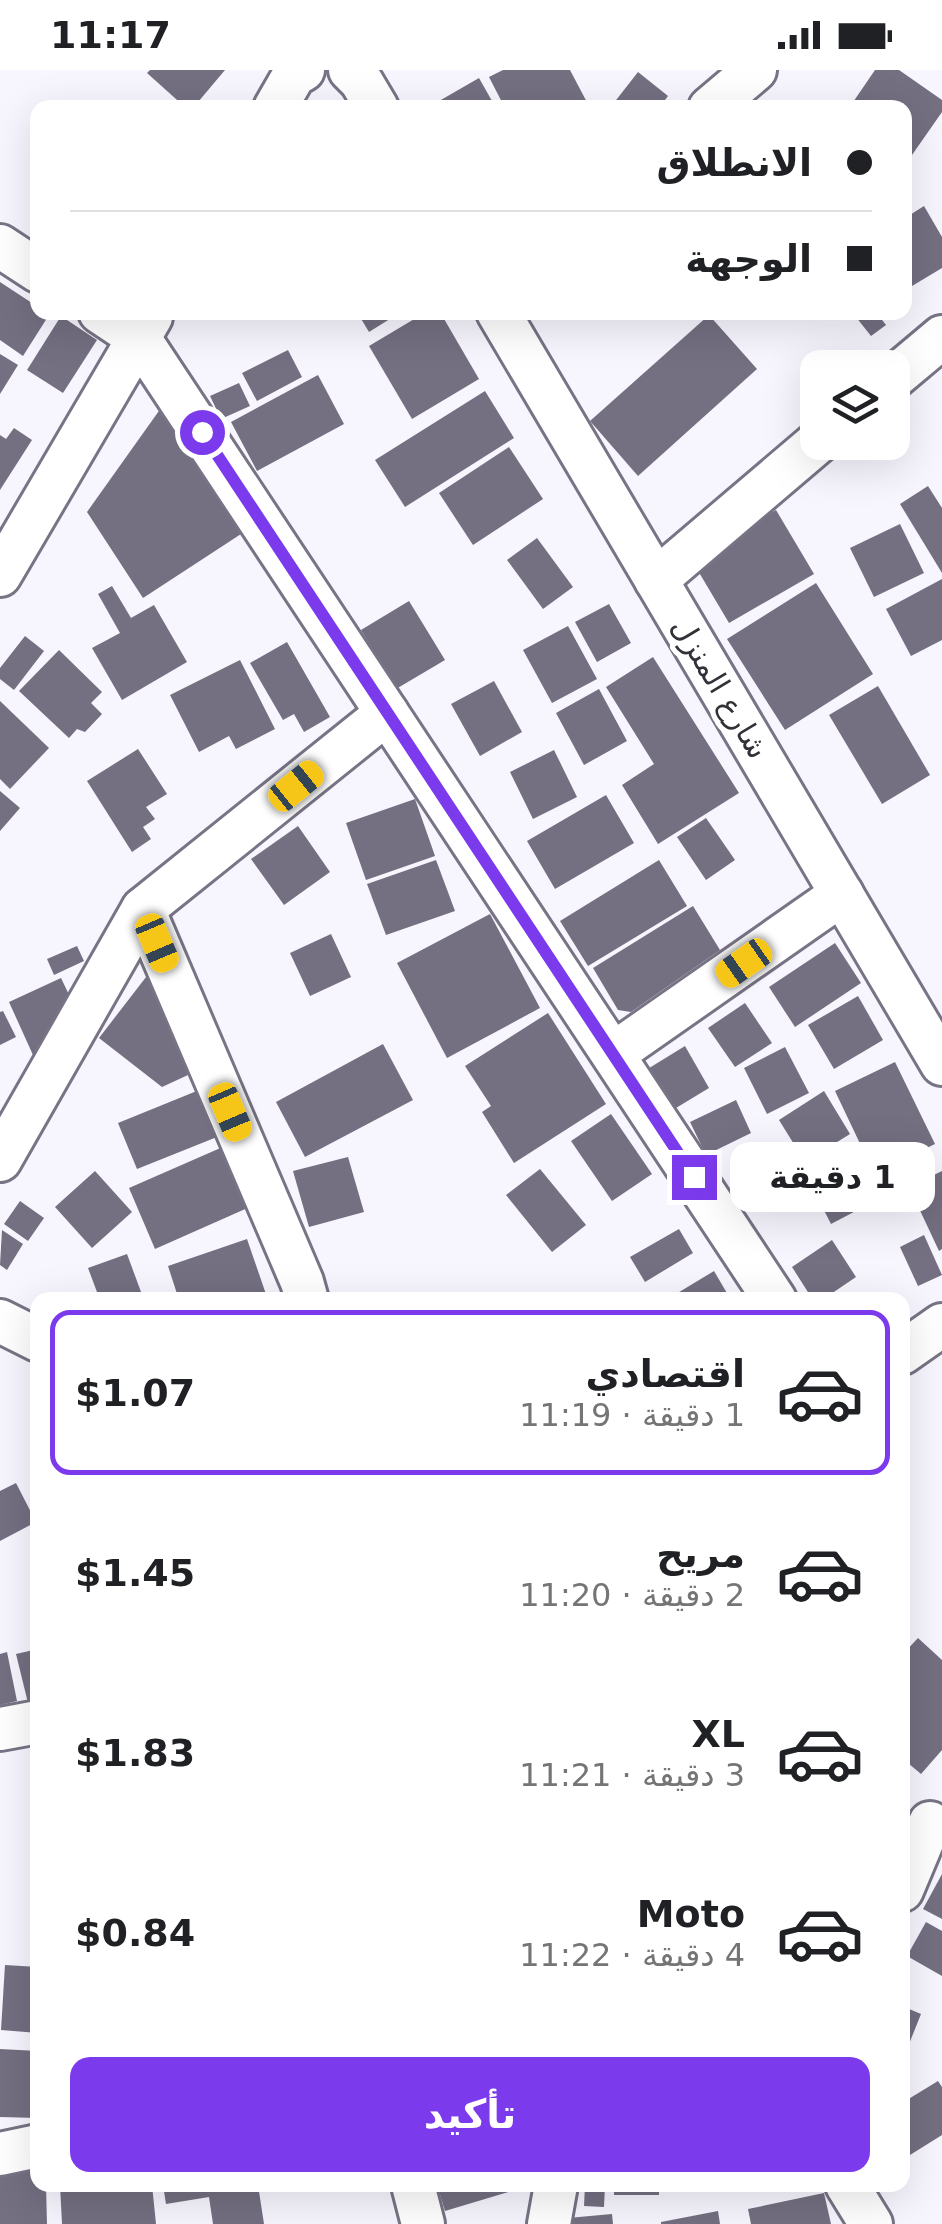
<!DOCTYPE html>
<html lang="ar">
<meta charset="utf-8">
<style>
body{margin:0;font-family:"DejaVu Sans",Vazirmatn,sans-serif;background:#f2f2f2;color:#202124;direction:rtl;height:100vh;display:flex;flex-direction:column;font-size:38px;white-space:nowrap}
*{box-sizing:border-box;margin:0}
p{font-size:32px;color:#757577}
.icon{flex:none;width:55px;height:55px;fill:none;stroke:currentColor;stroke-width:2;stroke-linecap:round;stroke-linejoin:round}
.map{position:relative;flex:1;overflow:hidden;direction:ltr}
.sheet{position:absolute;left:30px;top:1222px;width:880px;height:900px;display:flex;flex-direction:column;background:#fff;border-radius:20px;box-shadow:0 10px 40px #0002;direction:rtl}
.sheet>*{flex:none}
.guide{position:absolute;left:30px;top:30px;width:882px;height:220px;border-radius:20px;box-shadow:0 10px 40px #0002;direction:rtl;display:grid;align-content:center;height:220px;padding:0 40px;background:#fff}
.fabs{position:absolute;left:800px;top:280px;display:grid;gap:20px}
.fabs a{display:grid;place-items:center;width:110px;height:110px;border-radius:20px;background:#fff;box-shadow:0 10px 40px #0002;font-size:50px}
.end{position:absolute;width:45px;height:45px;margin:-22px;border:12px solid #7c3aed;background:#fff;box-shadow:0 0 0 5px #fff}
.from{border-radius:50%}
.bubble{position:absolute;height:70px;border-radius:20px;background:#fff;box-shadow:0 10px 40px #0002;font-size:32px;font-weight:700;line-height:70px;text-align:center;direction:rtl}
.car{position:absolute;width:30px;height:60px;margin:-30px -15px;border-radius:12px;box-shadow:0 0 8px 2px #0007;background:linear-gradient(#f5c518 24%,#345 0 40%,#f5c518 0 76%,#345 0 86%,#f5c518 0)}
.guide b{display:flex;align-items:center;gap:35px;height:95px;font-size:38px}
.guide b+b{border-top:2px solid #e0e0e0}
.guide i{width:25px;height:25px;background:#202124}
ul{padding:18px 0 0;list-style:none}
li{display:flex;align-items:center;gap:30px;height:165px;margin:0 20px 15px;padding:0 20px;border:5px solid transparent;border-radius:20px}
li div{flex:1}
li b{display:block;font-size:38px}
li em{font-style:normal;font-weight:700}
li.selected{border-color:#7c3aed}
li>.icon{width:90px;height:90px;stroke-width:1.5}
.cta{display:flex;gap:20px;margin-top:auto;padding:20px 40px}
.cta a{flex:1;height:115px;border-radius:20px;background:#7c3aed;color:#fff;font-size:40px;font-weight:700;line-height:115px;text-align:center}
.status{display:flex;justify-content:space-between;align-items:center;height:70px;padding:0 50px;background:#fff;direction:ltr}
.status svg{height:28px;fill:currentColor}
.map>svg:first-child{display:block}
.building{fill:#746f81}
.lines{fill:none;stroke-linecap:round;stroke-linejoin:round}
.minor-casing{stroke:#787385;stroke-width:48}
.minor{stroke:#fff;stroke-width:42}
.route{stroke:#7c3aed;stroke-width:12}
.labels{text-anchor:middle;stroke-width:10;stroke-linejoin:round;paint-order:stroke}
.street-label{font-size:30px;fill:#333138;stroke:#fff}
</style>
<div class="status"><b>11:17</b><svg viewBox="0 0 49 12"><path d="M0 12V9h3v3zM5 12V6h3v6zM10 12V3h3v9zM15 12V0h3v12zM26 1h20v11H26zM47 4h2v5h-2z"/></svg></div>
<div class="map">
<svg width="942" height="2154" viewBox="0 0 942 2154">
<rect width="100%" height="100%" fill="#f7f5fd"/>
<g class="building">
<polygon points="150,0 225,0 193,38 186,38 147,3"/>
<polygon points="503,0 570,0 590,38 505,38 489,7"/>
<polygon points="875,0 899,0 942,30 942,42 905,95 905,38 849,38"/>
<polygon points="638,2 668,26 659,38 617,38 613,34"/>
<polygon points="479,8 496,38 427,38"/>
<polygon points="924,136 942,167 942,198 912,216 905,204 905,148"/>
<polygon points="0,212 38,237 38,242 45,242 49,245 23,286 0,270"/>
<polygon points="357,242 401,242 369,262"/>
<polygon points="426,242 440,242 479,309 412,349 369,276"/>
<polygon points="852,242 876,242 886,255 871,266"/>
<polygon points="709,245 757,299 638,406 590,351"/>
<polygon points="61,246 97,270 63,323 27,300"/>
<polygon points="288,280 302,307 257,331 242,303"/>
<polygon points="0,284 18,295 0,324"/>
<polygon points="318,305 344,354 257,401 231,352"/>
<polygon points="239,313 250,336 221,349 210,326"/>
<polygon points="485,321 514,368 405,437 375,390"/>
<polygon points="161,338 241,464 143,528 87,442"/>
<polygon points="14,358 32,370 0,420 0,365 6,369"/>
<polygon points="509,377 543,429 473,475 439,423"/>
<polygon points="928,416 942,438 942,503 900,434"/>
<polygon points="776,440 814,504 729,553 691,489"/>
<polygon points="900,454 924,503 874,527 850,478"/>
<polygon points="537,468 573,517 543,539 507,490"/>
<polygon points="942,509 942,570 911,586 886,539"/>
<polygon points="816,513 873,604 785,660 727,569"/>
<polygon points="112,516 131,548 154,535 187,592 122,630 92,578 120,563 98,524"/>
<polygon points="409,531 445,590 396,619 361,560"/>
<polygon points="609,534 631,573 597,592 575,552"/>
<polygon points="568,556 597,609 552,633 523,580"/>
<polygon points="25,566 44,581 14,620 0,609 0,598"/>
<polygon points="287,572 330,647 304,662 294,644 283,650 250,593"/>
<polygon points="59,580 102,622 91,633 102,644 85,662 77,659 69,668 19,621"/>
<polygon points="653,587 739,723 658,774 622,715 654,694 606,617"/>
<polygon points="240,590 275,659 236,679 229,666 199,682 170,625"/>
<polygon points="494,611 522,662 480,686 451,634"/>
<polygon points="878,616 930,705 882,734 829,645"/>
<polygon points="599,619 627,671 584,695 556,643"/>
<polygon points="0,631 49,678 10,719 0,709"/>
<polygon points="138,679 167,724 146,737 155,749 143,757 151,769 132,782 87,711"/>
<polygon points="554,680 577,727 533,749 510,702"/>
<polygon points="0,721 20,738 0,761"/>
<polygon points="606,725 634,773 555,819 527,771"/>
<polygon points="415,729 435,786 366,810 346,753"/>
<polygon points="706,748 735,790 706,810 677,767"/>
<polygon points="298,756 330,802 284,835 251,789"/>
<polygon points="436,790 455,841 386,865 367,814"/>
<polygon points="659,790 687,836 588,896 560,851"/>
<polygon points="693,836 720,880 631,942 618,940 593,898"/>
<polygon points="490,844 540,938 447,988 397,893"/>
<polygon points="331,864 351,907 310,926 290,883"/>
<polygon points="835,873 861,913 795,957 769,917"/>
<polygon points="77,876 84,891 54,905 47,889"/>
<polygon points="153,898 201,999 162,1017 99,968"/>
<polygon points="61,908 72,931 33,985 9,932"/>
<polygon points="858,926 883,970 834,999 808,955"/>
<polygon points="745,933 772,973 735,997 708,958"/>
<polygon points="3,941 16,967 0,975 0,942"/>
<polygon points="548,943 606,1034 514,1093 482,1042 491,1036 465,996"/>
<polygon points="383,974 413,1030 305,1087 276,1032"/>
<polygon points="685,976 709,1018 671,1041 646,1000"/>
<polygon points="785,977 809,1023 767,1044 744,998"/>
<polygon points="895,992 935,1074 874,1103 835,1021"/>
<polygon points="214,1014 232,1061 137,1099 118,1053"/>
<polygon points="824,1021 850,1064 805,1092 779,1050"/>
<polygon points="736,1030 751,1063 706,1085 690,1052"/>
<polygon points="611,1044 652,1104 612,1131 571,1071"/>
<polygon points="225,1076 252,1136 155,1179 129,1118"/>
<polygon points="348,1087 364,1142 309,1157 293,1101"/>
<polygon points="847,1087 871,1133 831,1154 807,1107"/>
<polygon points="540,1099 586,1155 552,1182 506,1125"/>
<polygon points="95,1101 132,1142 92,1178 55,1137"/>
<polygon points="942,1101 942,1179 939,1181 909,1117"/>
<polygon points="20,1131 44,1148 28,1171 4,1154"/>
<polygon points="679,1159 693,1183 645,1212 630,1187"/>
<polygon points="2,1160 23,1174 7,1200 0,1195"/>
<polygon points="924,1165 942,1205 918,1216 900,1177"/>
<polygon points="247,1169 268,1230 230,1230 228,1223 208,1230 179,1230 168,1196"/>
<polygon points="832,1170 856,1207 822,1230 813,1230 792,1197"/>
<polygon points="127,1184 144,1230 100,1230 88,1198"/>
<polygon points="714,1201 731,1230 666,1230"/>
<polygon points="16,1413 36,1452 0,1471 0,1421"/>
<polygon points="918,1568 942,1590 942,1680 921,1704 902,1688 902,1585"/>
<polygon points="38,1579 38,1631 28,1633 16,1584"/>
<polygon points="7,1582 17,1631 0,1635 0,1584"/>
<polygon points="942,1804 942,1849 923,1839"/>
<polygon points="926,1852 942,1861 942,1906 907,1886"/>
<polygon points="5,1895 38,1897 38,1963 1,1960"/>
<polygon points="902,1936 921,1944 903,1989 902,1989"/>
<polygon points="0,1979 38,1981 38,2048 0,2047"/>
<polygon points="938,2011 942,2017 942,2065 902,2090 902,2033"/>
<polygon points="38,2094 38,2115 46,2115 47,2154 0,2154 0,2096"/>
<polygon points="60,2115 152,2115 156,2154 62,2154"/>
<polygon points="163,2115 258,2115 264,2154 213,2154 209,2127 166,2134"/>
<polygon points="437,2115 513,2115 515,2120 445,2141"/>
<polygon points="585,2115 605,2115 604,2137 584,2136"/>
<rect x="614" y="2115" width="45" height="10"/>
<polygon points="824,2123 831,2154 751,2154 748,2139"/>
<polygon points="718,2141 720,2154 661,2154 661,2152"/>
<polygon points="612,2144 613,2154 569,2154 568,2148"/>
</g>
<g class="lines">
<defs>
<g id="minor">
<polyline points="350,0 361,11 377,38"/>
<polyline points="275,38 294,5 303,0"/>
<polyline points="710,38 755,0"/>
<polyline points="0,176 38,201"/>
<polyline points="100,242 139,268 775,1230"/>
<polyline points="498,242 942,994"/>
<polyline points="892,309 942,267"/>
<polyline points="0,505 151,247"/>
<polyline points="656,510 818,372"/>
<polyline points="143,839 302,1212 307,1230"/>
<polyline points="613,984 842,824"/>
<polyline points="0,1090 143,839 387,643"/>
<polyline points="0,1251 38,1270"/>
<polyline points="902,1283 942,1255"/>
<polyline points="0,1659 38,1652"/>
<polyline points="902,1820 930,1753"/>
<polyline points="0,2084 38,2076"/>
<polyline points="413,2115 423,2154"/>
<polyline points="847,2115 871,2154"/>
<polyline points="549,2154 556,2115"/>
</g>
</defs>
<use href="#minor" class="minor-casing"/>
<use href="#minor" class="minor"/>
</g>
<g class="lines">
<polyline class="route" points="202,362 694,1107"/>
</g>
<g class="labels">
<g class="street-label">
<text transform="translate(720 618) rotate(59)" y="10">شارع المنزل</text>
</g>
</g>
</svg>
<div class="fabs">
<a><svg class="icon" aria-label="layers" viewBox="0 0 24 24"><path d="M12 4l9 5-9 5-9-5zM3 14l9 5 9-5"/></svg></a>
</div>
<i class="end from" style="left:202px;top:362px"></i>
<i class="end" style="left:694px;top:1107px"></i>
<div class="bubble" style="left:730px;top:1072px;width:205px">1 دقيقة</div>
<i class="car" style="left:296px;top:716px;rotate:51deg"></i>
<i class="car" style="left:157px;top:873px;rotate:157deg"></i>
<i class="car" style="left:744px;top:893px;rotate:235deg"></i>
<i class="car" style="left:230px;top:1042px;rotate:157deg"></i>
<div class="guide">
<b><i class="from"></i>الانطلاق</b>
<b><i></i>الوجهة</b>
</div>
<section class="sheet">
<ul>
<li class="selected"><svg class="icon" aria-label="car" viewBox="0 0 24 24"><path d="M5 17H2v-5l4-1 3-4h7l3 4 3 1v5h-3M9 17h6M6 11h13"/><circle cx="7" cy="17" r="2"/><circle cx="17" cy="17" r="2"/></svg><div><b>اقتصادي</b><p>1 دقيقة · 11:19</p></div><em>$1.07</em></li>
<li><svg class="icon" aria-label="car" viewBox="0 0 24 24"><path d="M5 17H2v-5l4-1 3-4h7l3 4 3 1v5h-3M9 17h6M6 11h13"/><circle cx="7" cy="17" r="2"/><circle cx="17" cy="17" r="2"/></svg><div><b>مريح</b><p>2 دقيقة · 11:20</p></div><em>$1.45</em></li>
<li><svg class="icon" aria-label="car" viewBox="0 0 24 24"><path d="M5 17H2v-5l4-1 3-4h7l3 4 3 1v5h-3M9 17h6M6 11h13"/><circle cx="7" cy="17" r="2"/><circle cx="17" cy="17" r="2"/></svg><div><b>XL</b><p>3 دقيقة · 11:21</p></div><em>$1.83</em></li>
<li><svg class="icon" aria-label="car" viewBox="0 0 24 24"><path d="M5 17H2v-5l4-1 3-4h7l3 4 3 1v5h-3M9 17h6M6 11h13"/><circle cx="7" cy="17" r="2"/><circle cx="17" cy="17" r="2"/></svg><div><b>Moto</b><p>4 دقيقة · 11:22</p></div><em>$0.84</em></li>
</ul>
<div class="cta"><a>تأكيد</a></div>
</section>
</div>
